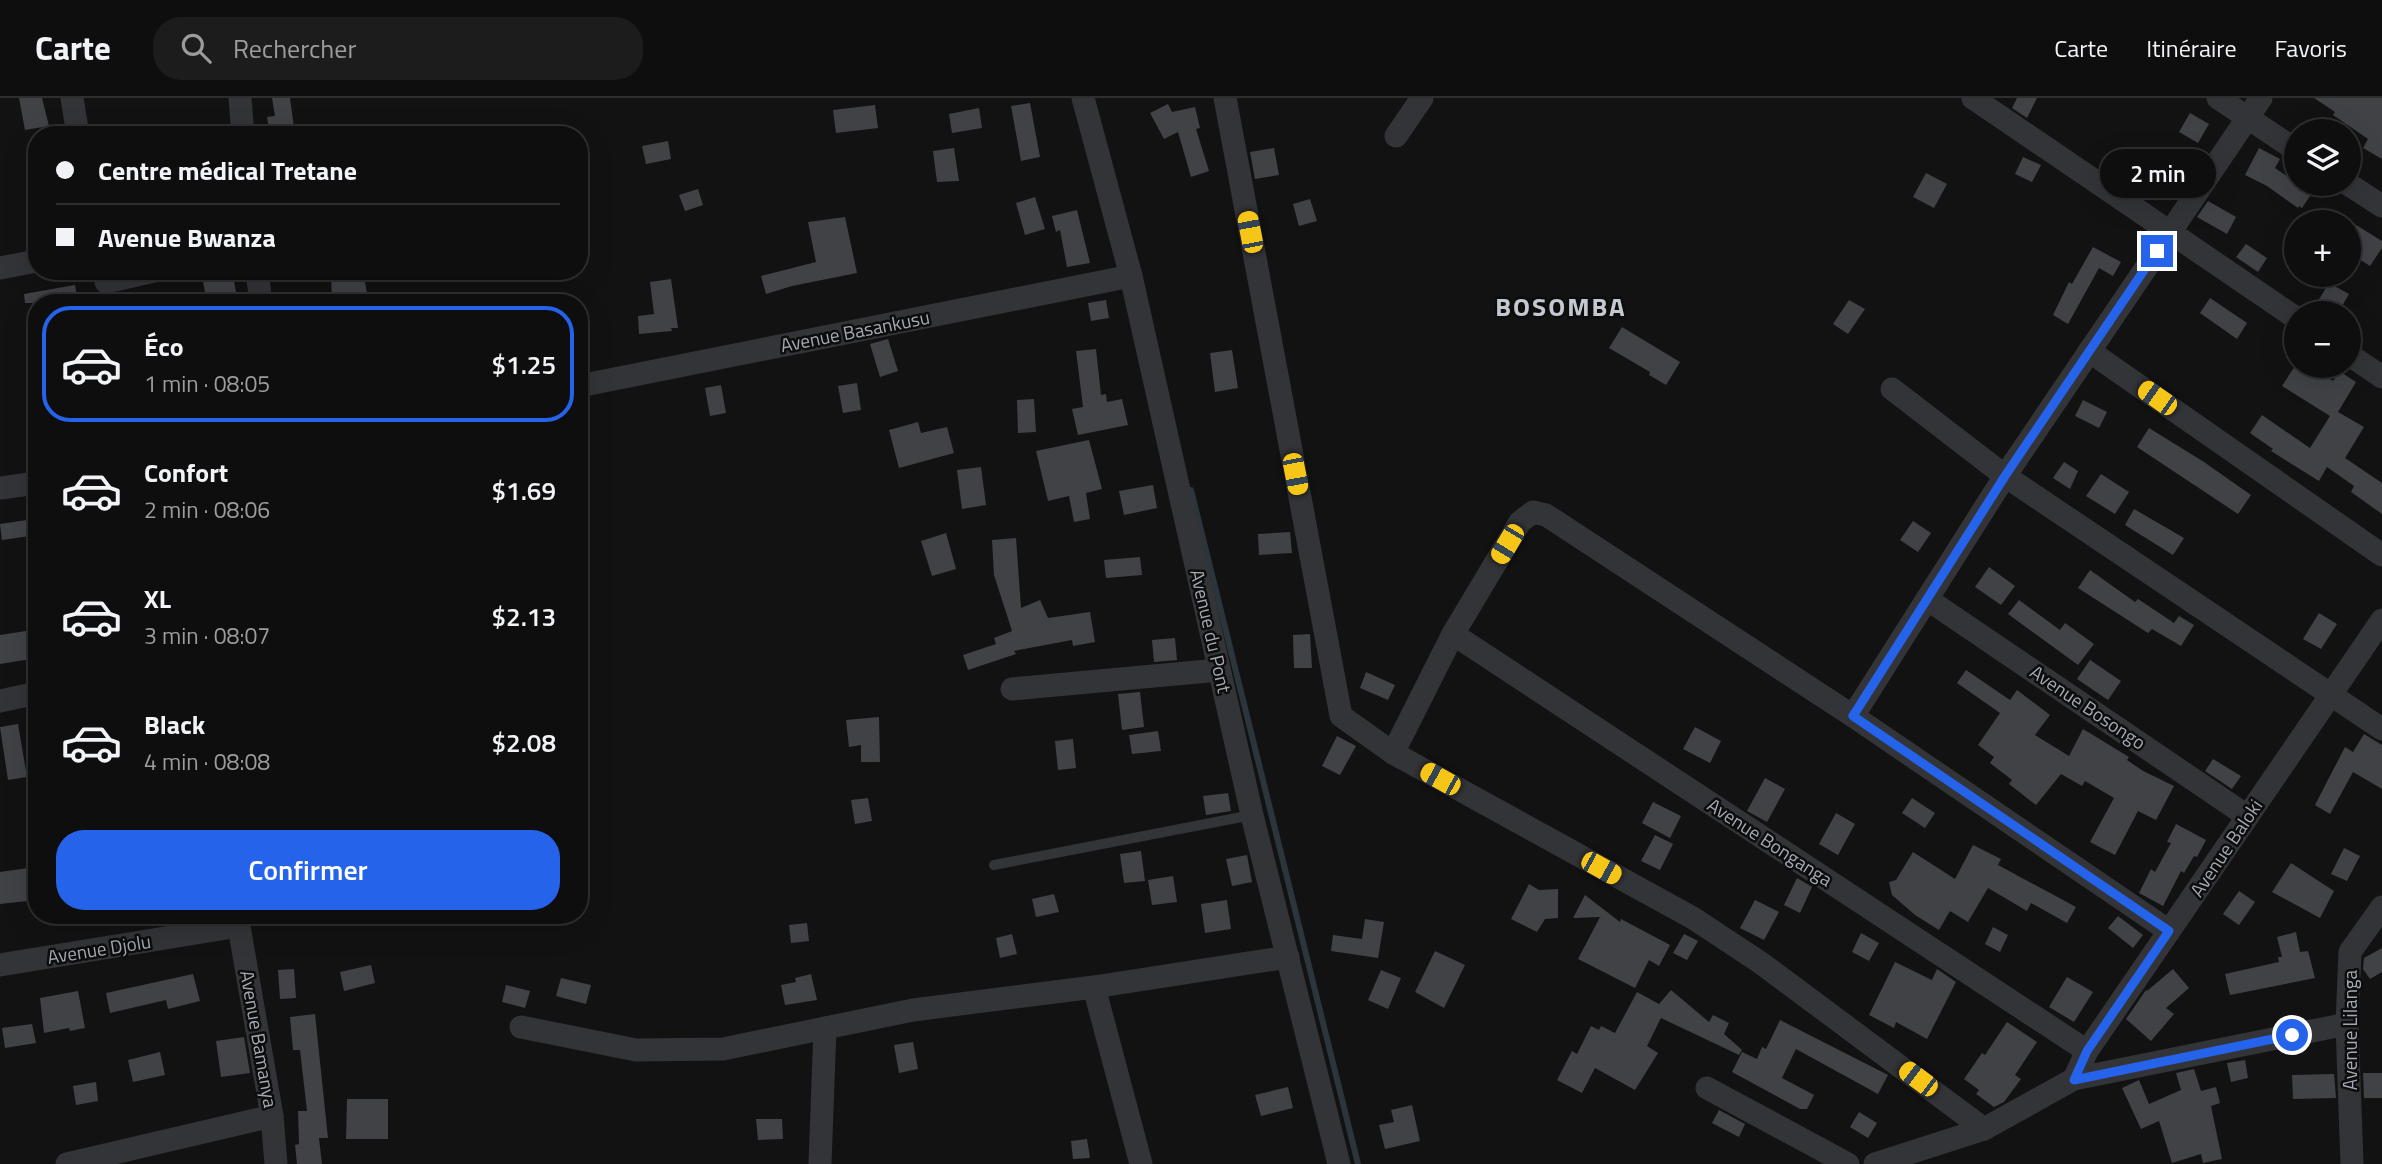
<!DOCTYPE html>
<html lang="fr">
<meta charset="utf-8">
<style>
body{margin:0;font-family:"Titillium Web",sans-serif;background:#1c1c1c;color:#f1f3f6;height:100vh;display:flex;flex-direction:column;font-size:26px;white-space:nowrap}
*{box-sizing:border-box;margin:0}
p{font-size:23px;color:#9b9c9e}
.icon{flex:none;width:38px;height:38px;fill:none;stroke:currentColor;stroke-width:2;stroke-linecap:round;stroke-linejoin:round}
.map{position:relative;flex:1;overflow:hidden}
.details{position:absolute;left:28px;top:196px;width:560px;height:630px;display:flex;flex-direction:column;background:#0e0e0e;border-radius:28px;box-shadow:0 7px 28px #0002,0 0 0 2px #2e2e2e}
.details>*{flex:none}
.guide{position:absolute;left:28px;top:28px;width:560px;height:154px;border-radius:28px;box-shadow:0 7px 28px #0002,0 0 0 2px #2e2e2e;display:grid;align-content:center;height:154px;padding:0 28px;background:#0e0e0e}
.controls{position:absolute;left:2284px;top:21px;display:grid;gap:14px}
.controls a{display:grid;place-items:center;width:77px;height:77px;border-radius:50%;background:#0e0e0e;box-shadow:0 7px 28px #0002,0 0 0 2px #2e2e2e;font-size:35px}
.end{position:absolute;width:32px;height:32px;margin:-16px;border:9px solid #2563eb;background:#fff;box-shadow:0 0 0 4px #fff}
.from{border-radius:50%}
.bubble{position:absolute;height:49px;border-radius:24px;background:#0e0e0e;box-shadow:0 7px 28px #0002,0 0 0 2px #2e2e2e;font-size:23px;font-weight:600;line-height:49px;text-align:center}
.car{position:absolute;width:21px;height:42px;margin:-21px -10px;border-radius:9px;box-shadow:0 0 5px 2px #0007;background:linear-gradient(#f5c518 24%,#345 0 40%,#f5c518 0 76%,#345 0 86%,#f5c518 0)}
.guide b{display:flex;align-items:center;gap:24px;height:66px;font-size:26px}
.guide b+b{border-top:2px solid #2e2e2e}
.guide i{width:18px;height:18px;background:#f1f3f6}
ul{padding:12px 0 0;list-style:none}
li{display:flex;align-items:center;gap:21px;height:116px;margin:0 14px 10px;padding:0 14px;border:4px solid transparent;border-radius:28px}
li div{flex:1}
li b{display:block;font-size:26px}
li em{font-style:normal;font-weight:600}
li.selected{border-color:#2563eb}
li>.icon{width:63px;height:63px;stroke-width:1.5}
.button{display:flex;gap:14px;margin-top:auto;padding:14px 28px}
.button a{flex:1;height:80px;border-radius:28px;background:#2563eb;color:#fff;font-size:28px;font-weight:600;line-height:80px;text-align:center}
header{display:flex;align-items:center;gap:42px;box-sizing:border-box;height:98px;padding:0 35px;background:#0e0e0e;border-bottom:2px solid #2e2e2e}
header strong{font-size:33px}
nav{display:flex;gap:38px;margin-inline-start:auto;font-size:24px}
.search{width:490px;height:63px;background:#1c1c1c;display:flex;align-items:center;gap:18px;box-sizing:border-box;padding:0 24px;border-radius:28px;color:#9b9c9e;font-size:26px}
.map>svg:first-child{display:block}
.lines{fill:none;stroke-linecap:round;stroke-linejoin:round}
.stream{stroke:#2b353b;stroke-width:6}
.building{fill:#414246}
.lane{stroke:#333438;stroke-width:10}
.street{stroke:#333438;stroke-width:23}
.route{stroke:#2563eb;stroke-width:9}
.labels{text-anchor:middle;stroke-width:5;stroke-linejoin:round;paint-order:stroke}
.street-label{font-size:19px;fill:#a3a9b3;stroke:#0d0d0e}
.district-label{font-size:26px;font-weight:bold;letter-spacing:2px;fill:#c4c8d0;stroke:#0d0d0e}
</style>
<header>
<strong>Carte</strong>
<div class="search"><svg class="icon" aria-label="search" viewBox="0 0 24 24"><circle cx="10" cy="10" r="6"/><path d="M15 15l6 6"/></svg>Rechercher</div>
<nav><a>Carte</a><a>Itinéraire</a><a>Favoris</a></nav>
</header>
<div class="map">
<svg width="2382" height="1066" viewBox="0 0 2382 1066">
<rect width="100%" height="100%" fill="#121213"/>
<g class="lines">
<polyline class="stream" points="1191,392 1358,1066"/>
</g>
<g class="building">
<polygon points="19,0 42,0 49,28 25,32"/>
<polygon points="272,0 290,0 295,37 270,37 267,19 275,18"/>
<polygon points="2017,0 2037,0 2027,20 2012,10"/>
<polygon points="2314,0 2382,0 2382,61 2363,50 2368,41 2333,17 2335,14"/>
<polygon points="1030,5 1040,59 1021,63 1011,8"/>
<polygon points="1168,6 1172,14 1195,9 1200,30 1196,31 1209,73 1191,79 1178,34 1164,41 1150,15"/>
<polygon points="875,7 878,30 836,35 833,12"/>
<polygon points="979,10 982,30 952,35 949,16"/>
<polygon points="2190,15 2209,26 2198,45 2179,34"/>
<polygon points="668,43 671,61 646,66 642,48"/>
<polygon points="954,50 959,83 937,84 933,53"/>
<polygon points="1274,50 1279,77 1255,81 1250,54"/>
<polygon points="2259,50 2280,61 2275,70 2312,95 2302,110 2299,108 2298,110 2267,88 2245,77"/>
<polygon points="2023,59 2041,67 2032,84 2015,76"/>
<polygon points="2162,64 2184,78 2173,96 2150,81"/>
<polygon points="1926,75 1947,86 1934,110 1913,99"/>
<polygon points="698,91 703,107 685,113 679,97"/>
<polygon points="1035,99 1045,131 1025,137 1016,105"/>
<polygon points="1310,101 1317,123 1299,128 1293,106"/>
<polygon points="2208,103 2236,119 2227,136 2197,119"/>
<polygon points="1077,112 1090,165 1067,169 1060,132 1056,134 1052,118"/>
<polygon points="845,119 857,175 792,188 766,196 761,178 816,164 808,124"/>
<polygon points="2348,122 2382,143 2382,150 2370,168 2348,154"/>
<polygon points="2246,146 2267,160 2258,174 2236,159"/>
<polygon points="2093,149 2121,164 2113,178 2099,170 2068,226 2053,217 2069,184 2072,186"/>
<polygon points="201,173 232,173 236,194 206,199"/>
<polygon points="331,173 363,173 368,201 332,204"/>
<polygon points="671,181 678,230 671,230 672,233 639,236 638,218 654,216 650,184"/>
<polygon points="2329,185 2349,196 2338,215 2316,215 2320,204 2318,203"/>
<polygon points="75,187 78,205 25,205 24,196"/>
<polygon points="2210,200 2247,225 2237,241 2200,215"/>
<polygon points="1106,202 1109,220 1091,223 1088,205"/>
<polygon points="1849,202 1865,211 1848,236 1833,226"/>
<polygon points="1622,229 1680,264 1666,287 1649,277 1650,274 1609,250"/>
<polygon points="888,241 898,273 880,279 870,246"/>
<polygon points="1096,251 1101,297 1106,296 1107,304 1122,301 1128,327 1078,337 1072,311 1083,309 1076,253"/>
<polygon points="1232,252 1238,290 1215,294 1210,255"/>
<polygon points="2295,268 2309,268 2333,283 2339,273 2356,284 2338,314 2364,329 2345,360 2382,385 2382,416 2351,394 2354,388 2327,369 2319,383 2271,353 2273,351 2250,335 2262,317 2310,350 2330,318 2282,288"/>
<polygon points="857,285 861,312 843,315 838,288"/>
<polygon points="721,287 726,315 710,318 705,290"/>
<polygon points="1034,301 1036,334 1018,335 1017,302"/>
<polygon points="2083,302 2107,314 2099,330 2075,318"/>
<polygon points="918,324 921,335 947,329 954,355 899,370 889,332"/>
<polygon points="2149,330 2204,364 2251,397 2238,416 2137,349"/>
<polygon points="1089,342 1102,391 1086,395 1090,421 1074,424 1069,398 1048,403 1036,353"/>
<polygon points="2064,364 2078,373 2070,391 2053,380"/>
<polygon points="981,369 986,407 962,411 957,372"/>
<polygon points="2101,376 2129,394 2115,416 2086,398"/>
<polygon points="1153,387 1157,410 1124,417 1119,393"/>
<polygon points="2134,411 2184,440 2173,457 2125,427"/>
<polygon points="34,421 37,437 2,442 0,426"/>
<polygon points="1913,423 1931,435 1918,454 1900,442"/>
<polygon points="1290,434 1292,455 1259,457 1258,436"/>
<polygon points="946,435 956,471 932,478 921,443"/>
<polygon points="1016,440 1021,510 1040,502 1048,520 1090,514 1095,544 1073,548 1072,542 1014,553 1016,556 968,572 963,557 996,546 994,540 1012,533 994,477 992,442"/>
<polygon points="1140,459 1142,477 1106,480 1104,462"/>
<polygon points="1989,469 2015,488 2001,507 1975,489"/>
<polygon points="2090,472 2135,504 2138,501 2174,525 2179,518 2194,527 2181,548 2152,531 2148,535 2078,490"/>
<polygon points="2019,502 2060,532 2065,525 2094,546 2078,567 2008,516"/>
<polygon points="2319,515 2337,526 2321,551 2303,541"/>
<polygon points="26,533 31,561 0,566 0,537"/>
<polygon points="1310,536 1312,570 1294,570 1293,537"/>
<polygon points="1175,540 1177,562 1154,564 1152,542"/>
<polygon points="2090,562 2121,583 2108,602 2077,581"/>
<polygon points="1966,572 2010,602 2017,592 2050,617 2035,637 2069,658 2083,631 2129,659 2127,662 2143,673 2174,688 2156,722 2138,713 2115,757 2090,744 2114,700 2085,683 2082,688 2061,676 2036,707 2009,686 2012,682 1990,665 1994,659 1978,647 2000,615 1957,585"/>
<polygon points="1366,574 1395,587 1388,602 1360,590"/>
<polygon points="1140,594 1144,629 1122,632 1118,596"/>
<polygon points="879,619 880,664 861,664 861,647 849,649 846,622"/>
<polygon points="18,626 27,679 8,682 0,629"/>
<polygon points="1695,629 1721,643 1710,665 1683,651"/>
<polygon points="1158,633 1161,653 1132,656 1129,637"/>
<polygon points="2364,636 2382,647 2382,691 2353,674 2330,716 2315,707 2345,649 2353,654"/>
<polygon points="1337,638 1356,648 1340,677 1322,668"/>
<polygon points="1073,641 1076,670 1058,672 1055,643"/>
<polygon points="2213,661 2241,678 2232,691 2205,673"/>
<polygon points="1765,680 1785,691 1767,724 1747,713"/>
<polygon points="1228,695 1231,713 1206,717 1203,698"/>
<polygon points="868,700 872,723 855,726 851,702"/>
<polygon points="1912,700 1935,715 1925,730 1902,715"/>
<polygon points="1653,704 1681,718 1670,740 1642,725"/>
<polygon points="1836,715 1855,726 1838,757 1819,746"/>
<polygon points="2176,726 2206,742 2197,759 2194,758 2184,775 2181,773 2163,808 2139,795 2151,771 2155,774 2171,745 2167,744"/>
<polygon points="1655,737 1673,746 1660,772 1641,763"/>
<polygon points="1973,747 2001,761 1998,767 2076,809 2067,825 2031,805 2027,813 1988,790 1968,824 1950,813 1939,832 1915,817 1892,797 1889,784 1896,782 1913,754 1955,781"/>
<polygon points="2344,750 2360,758 2347,783 2331,776"/>
<polygon points="1141,753 1145,783 1124,785 1120,756"/>
<polygon points="1247,757 1252,784 1232,788 1226,761"/>
<polygon points="2291,765 2334,793 2320,820 2272,794"/>
<polygon points="35,769 37,802 0,806 0,774"/>
<polygon points="1173,778 1177,804 1152,807 1148,782"/>
<polygon points="1797,780 1812,789 1800,815 1784,807"/>
<polygon points="1529,786 1539,792 1558,791 1558,820 1545,821 1537,834 1511,821"/>
<polygon points="2239,793 2255,804 2239,827 2223,816"/>
<polygon points="1054,796 1059,814 1036,819 1032,801"/>
<polygon points="1585,797 1620,824 1621,821 1670,847 1659,868 1649,862 1635,890 1578,861 1600,819 1573,820"/>
<polygon points="1227,802 1231,831 1205,835 1201,806"/>
<polygon points="1755,802 1779,814 1764,842 1740,830"/>
<polygon points="2118,818 2143,837 2133,850 2108,830"/>
<polygon points="1365,821 1384,824 1378,860 1331,853 1333,837 1362,841"/>
<polygon points="807,825 809,843 791,845 789,827"/>
<polygon points="1993,829 2008,837 2000,854 1985,846"/>
<polygon points="2296,834 2300,854 2308,853 2315,880 2230,897 2225,876 2279,864 2278,859 2282,859 2277,839"/>
<polygon points="1861,835 1879,845 1869,863 1852,854"/>
<polygon points="1012,836 1017,856 1000,860 996,840"/>
<polygon points="1684,836 1698,843 1687,862 1673,855"/>
<polygon points="2382,850 2382,874 2370,881 2363,871 2364,860"/>
<polygon points="1435,853 1465,867 1444,910 1415,894"/>
<polygon points="1895,864 1932,882 1937,871 1956,884 1927,941 1896,924 1894,930 1869,917"/>
<polygon points="371,867 375,885 344,893 340,874"/>
<polygon points="294,871 296,900 280,901 278,872"/>
<polygon points="2173,871 2189,890 2166,910 2174,916 2151,943 2126,921 2146,892 2147,893"/>
<polygon points="1381,872 1401,880 1388,911 1368,902"/>
<polygon points="193,876 200,903 168,911 166,902 110,915 106,895"/>
<polygon points="811,876 817,902 785,907 781,887 796,884 795,880"/>
<polygon points="2067,879 2093,894 2074,924 2049,909"/>
<polygon points="561,880 591,887 586,906 556,898"/>
<polygon points="506,887 530,893 525,910 502,904"/>
<polygon points="1671,892 1709,924 1713,917 1729,925 1724,936 1742,952 1739,957 1661,920 1647,948 1658,955 1635,992 1595,970 1582,995 1557,982 1572,953 1577,956 1591,928 1599,932 1601,928 1615,935 1637,894 1659,906"/>
<polygon points="78,893 85,930 70,933 69,930 44,935 40,900"/>
<polygon points="315,916 328,1040 319,1040 322,1066 297,1066 295,1047 299,1046 298,1013 307,1013 300,952 293,952 290,919"/>
<polygon points="1780,922 1888,977 1878,996 1796,951 1782,980 1814,997 1807,1011 1800,1011 1732,974 1742,954 1757,961 1762,949 1766,951"/>
<polygon points="2007,924 2037,944 2015,977 2021,981 2004,1004 1994,1009 1976,996 1979,992 1964,981 1982,955 1985,957"/>
<polygon points="32,926 36,945 5,950 2,930"/>
<polygon points="244,939 250,975 221,979 216,943"/>
<polygon points="913,944 918,971 899,975 894,947"/>
<polygon points="160,954 165,977 133,984 128,962"/>
<polygon points="2245,962 2248,980 2231,984 2227,965"/>
<polygon points="2194,971 2201,993 2216,989 2220,1005 2211,1008 2222,1061 2203,1065 2201,1056 2172,1065 2159,1023 2141,1031 2122,990 2139,982 2149,1006 2181,992 2176,975"/>
<polygon points="2363,975 2382,975 2382,1000 2364,1000"/>
<polygon points="2334,976 2336,1000 2293,1001 2292,977"/>
<polygon points="96,984 98,1003 76,1007 73,988"/>
<polygon points="1288,989 1293,1010 1261,1018 1255,997"/>
<polygon points="347,1001 388,1001 388,1041 346,1041"/>
<polygon points="1412,1007 1420,1043 1385,1051 1379,1027 1394,1024 1391,1012"/>
<polygon points="1719,1012 1745,1026 1739,1039 1712,1025"/>
<polygon points="1859,1014 1877,1025 1868,1040 1850,1029"/>
<polygon points="756,1021 782,1021 783,1041 758,1042"/>
<polygon points="1087,1041 1090,1060 1073,1061 1071,1043"/>
</g>
<g class="lines">
<polyline class="lane" points="994,767 1252,717"/>
<g class="street">
<polyline points="72,0 78,37"/>
<polyline points="240,0 243,37"/>
<polyline points="1083,0 1131,178 1252,717 1339,1066"/>
<polyline points="1225,0 1341,618 1393,655 1693,820 1761,865 1984,1031"/>
<polyline points="1973,0 2296,220"/>
<polyline points="2218,0 2296,52"/>
<polyline points="1396,38 1422,0"/>
<polyline points="2348,86 2382,108"/>
<polyline points="0,170 37,163"/>
<polyline points="257,173 261,205"/>
<polyline points="106,184 154,173"/>
<polyline points="2089,253 2382,457"/>
<polyline points="2348,256 2382,279"/>
<polyline points="579,288 1131,178"/>
<polyline points="1892,291 2005,378 2382,631"/>
<polyline points="0,390 37,385"/>
<polyline points="1927,501 2247,718"/>
<polyline points="1453,536 2087,953"/>
<polyline points="1012,591 1219,572"/>
<polyline points="0,603 37,595"/>
<polyline points="1853,618 2005,378 2261,0"/>
<polyline points="1393,655 1453,536 1520,424 1533,414 1546,417 1853,618 2169,833"/>
<polyline points="237,817 272,1018 276,1066"/>
<polyline points="0,867 239,828"/>
<polyline points="1094,889 1141,1066"/>
<polyline points="521,929 636,952 723,951 913,912 1094,889 1288,859"/>
<polyline points="2074,981 2087,953 2382,522"/>
<polyline points="1707,990 1848,1066"/>
<polyline points="67,1066 272,1018"/>
<polyline points="820,1066 825,930"/>
<polyline points="1875,1066 1984,1031 2074,981 2347,926"/>
<polyline points="2352,1066 2347,926 2350,854 2382,809"/>
</g>
</g>
<g class="lines">
<polyline class="route" points="2157,153 2005,378 1853,618 2169,833 2087,953 2074,982 2292,937"/>
</g>
<g class="labels">
<g class="street-label">
<text transform="translate(855 233) rotate(-11)" y="7">Avenue Basankusu</text>
<text transform="translate(1211 533) rotate(77)" y="7">Avenue du Pont</text>
<text transform="translate(2088 609) rotate(34)" y="7">Avenue Bosongo</text>
<text transform="translate(1770 744) rotate(33)" y="7">Avenue Bonganga</text>
<text transform="translate(2226 750) rotate(-56)" y="7">Avenue Baloki</text>
<text transform="translate(99 851) rotate(-9)" y="7">Avenue Djolu</text>
<text transform="translate(2350 932) rotate(-90)" y="7">Avenue Lilanga</text>
<text transform="translate(259 941) rotate(80)" y="7">Avenue Bamanya</text>
</g>
<g class="district-label">
<text x="1561" y="218">BOSOMBA</text>
</g>
</g>
</svg>
<div class="controls">
<a><svg class="icon" aria-label="layers" viewBox="0 0 24 24"><path d="M12 4l9 5-9 5-9-5zM3 14l9 5 9-5"/></svg></a>
<a>+</a>
<a>−</a>
</div>
<i class="end from" style="left:2292px;top:937px"></i>
<i class="end" style="left:2157px;top:153px"></i>
<div class="bubble" style="left:2100px;top:51px;width:116px">2 min</div>
<i class="car" style="left:1250px;top:134px;rotate:349deg"></i>
<i class="car" style="left:2157px;top:300px;rotate:305deg"></i>
<i class="car" style="left:1295px;top:376px;rotate:169deg"></i>
<i class="car" style="left:1507px;top:446px;rotate:211deg"></i>
<i class="car" style="left:1440px;top:681px;rotate:299deg"></i>
<i class="car" style="left:1601px;top:770px;rotate:119deg"></i>
<i class="car" style="left:1918px;top:981px;rotate:307deg"></i>
<div class="guide">
<b><i class="from"></i>Centre médical Tretane</b>
<b><i></i>Avenue Bwanza</b>
</div>
<section class="details">
<ul>
<li class="selected"><svg class="icon" aria-label="car" viewBox="0 0 24 24"><path d="M5 17H2v-5l4-1 3-4h7l3 4 3 1v5h-3M9 17h6M6 11h13"/><circle cx="7" cy="17" r="2"/><circle cx="17" cy="17" r="2"/></svg><div><b>Éco</b><p>1 min · 08:05</p></div><em>$1.25</em></li>
<li><svg class="icon" aria-label="car" viewBox="0 0 24 24"><path d="M5 17H2v-5l4-1 3-4h7l3 4 3 1v5h-3M9 17h6M6 11h13"/><circle cx="7" cy="17" r="2"/><circle cx="17" cy="17" r="2"/></svg><div><b>Confort</b><p>2 min · 08:06</p></div><em>$1.69</em></li>
<li><svg class="icon" aria-label="car" viewBox="0 0 24 24"><path d="M5 17H2v-5l4-1 3-4h7l3 4 3 1v5h-3M9 17h6M6 11h13"/><circle cx="7" cy="17" r="2"/><circle cx="17" cy="17" r="2"/></svg><div><b>XL</b><p>3 min · 08:07</p></div><em>$2.13</em></li>
<li><svg class="icon" aria-label="car" viewBox="0 0 24 24"><path d="M5 17H2v-5l4-1 3-4h7l3 4 3 1v5h-3M9 17h6M6 11h13"/><circle cx="7" cy="17" r="2"/><circle cx="17" cy="17" r="2"/></svg><div><b>Black</b><p>4 min · 08:08</p></div><em>$2.08</em></li>
</ul>
<div class="button"><a>Confirmer</a></div>
</section>
</div>
